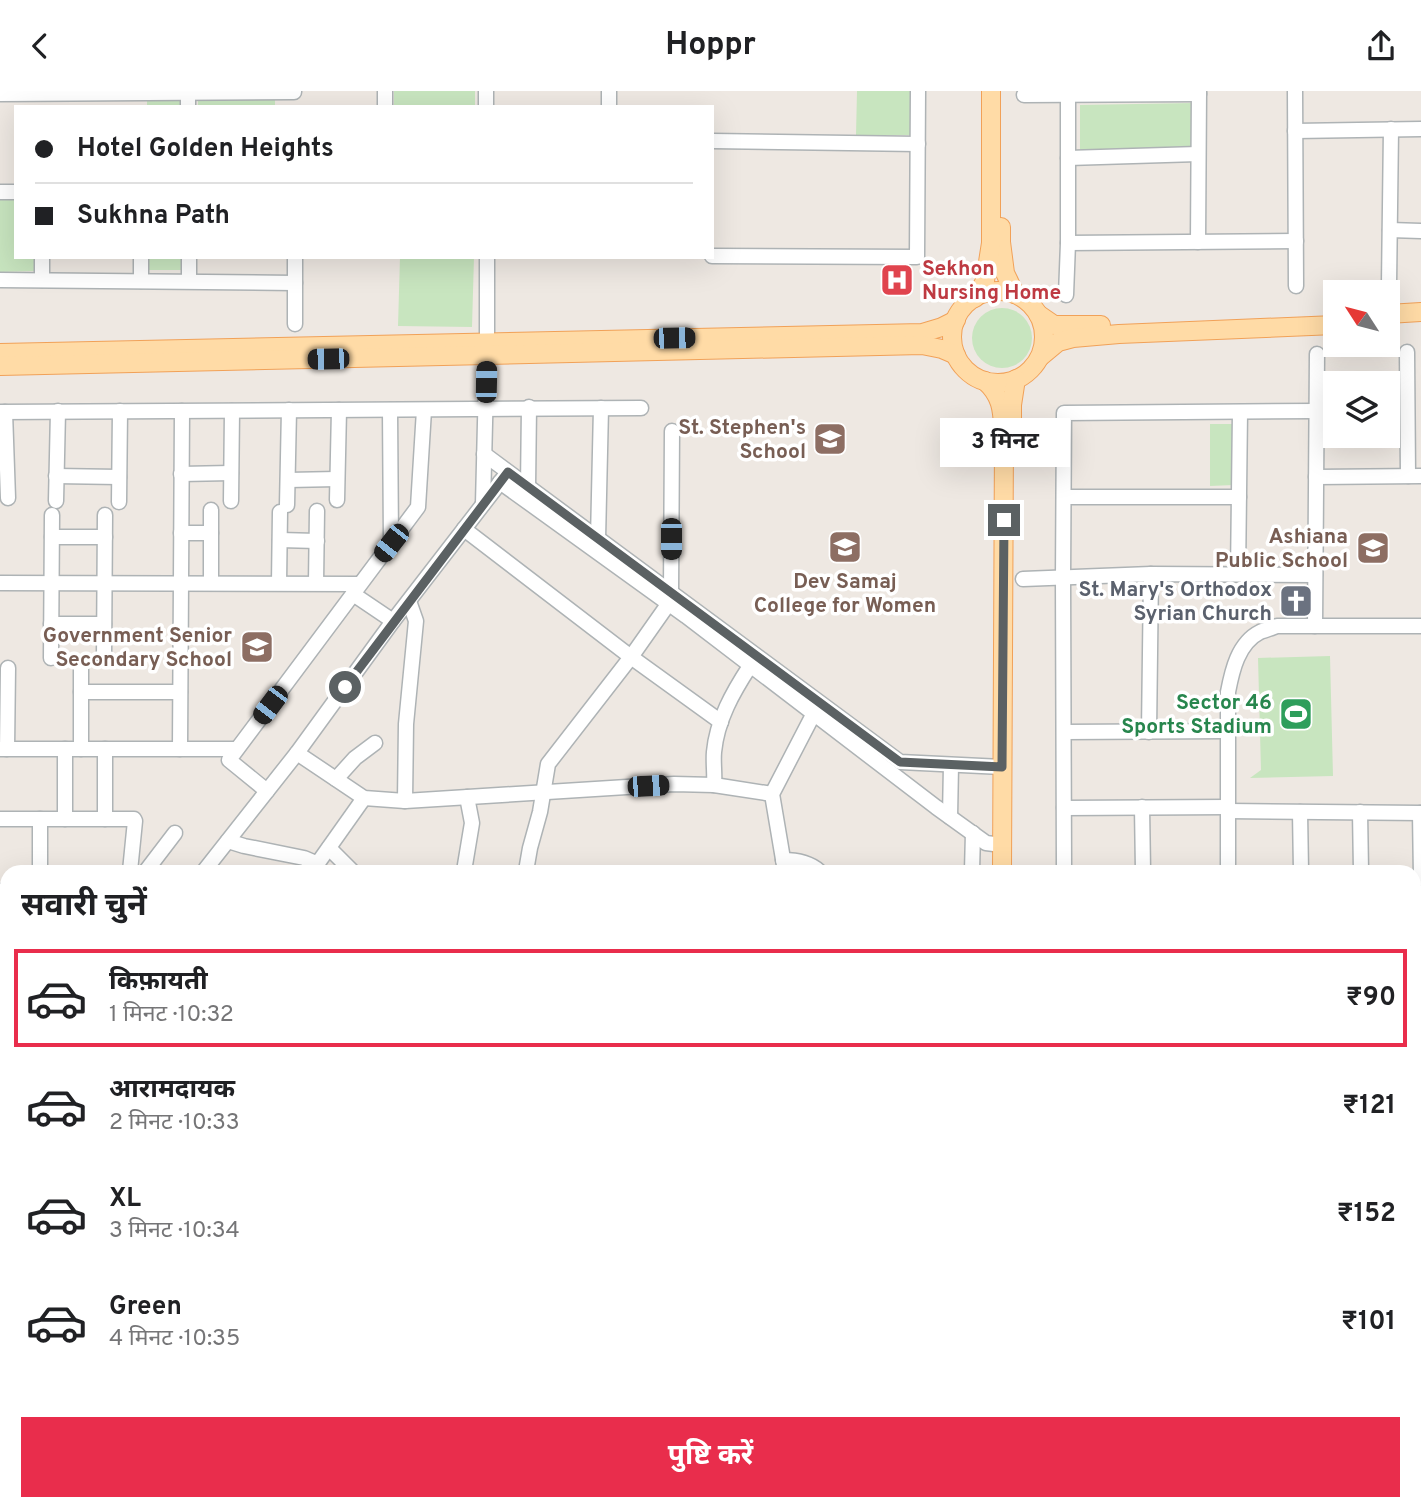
<!DOCTYPE html>
<html lang="hi">
<meta charset="utf-8">
<style>
body{margin:0;font-family:Overpass,"Noto Sans Devanagari",sans-serif;background:#f2f2f2;color:#202124;height:100vh;display:flex;flex-direction:column;font-size:26px;white-space:nowrap}
*{box-sizing:border-box;margin:0}
p{font-size:23px;color:#757577}
.icon{flex:none;width:38px;height:38px;fill:none;stroke:currentColor;stroke-width:2;stroke-linecap:round;stroke-linejoin:round}
.map{position:relative;flex:1;overflow:hidden}
.sheet{position:absolute;left:0px;top:774px;width:1421px;height:646px;display:flex;flex-direction:column;background:#fff;border-radius:21px 21px 0 0;box-shadow:0 7px 28px #0002}
.sheet>*{flex:none}
.hud{position:absolute;left:14px;top:14px;width:700px;height:154px;border-radius:0px;box-shadow:0 7px 28px #0002;display:grid;align-content:center;height:154px;padding:0 21px;background:#fff}
.needle{width:46px;rotate:306deg}
.buttons{position:absolute;left:1323px;top:189px;display:grid;gap:14px}
.buttons a{display:grid;place-items:center;width:77px;height:77px;border-radius:0px;background:#fff;box-shadow:0 7px 28px #0002;font-size:35px}
.end{position:absolute;width:32px;height:32px;margin:-16px;border:9px solid #5b6163;background:#fff;box-shadow:0 0 0 4px #fff}
.from{border-radius:50%}
.bubble{position:absolute;height:49px;border-radius:0px;background:#fff;box-shadow:0 7px 28px #0002;font-size:23px;font-weight:700;line-height:49px;text-align:center}
.car{position:absolute;width:21px;height:42px;margin:-21px -10px;border-radius:9px;box-shadow:0 0 5px 2px #0007;background:linear-gradient(#222 24%,#8ab4d8 0 40%,#222 0 76%,#8ab4d8 0 86%,#222 0)}
.hud b{display:flex;align-items:center;gap:24px;height:66px;font-size:26px}
.hud b+b{border-top:2px solid #e0e0e0}
.hud i{width:18px;height:18px;background:#202124}
ul{padding:0;list-style:none}
li{display:flex;align-items:center;gap:21px;height:98px;margin:0 14px 10px;padding:0 7px;border:4px solid transparent;border-radius:0px}
li div{flex:1}
li b{display:block;font-size:26px}
li em{font-style:normal;font-weight:700}
li.selected{border-color:#e92d4c}
li>.icon{width:63px;height:63px;stroke-width:1.5}
h2{padding:0 21px;font-size:32px;line-height:84px}
.cta{display:flex;gap:14px;margin-top:auto;padding:14px 21px}
.cta a{flex:1;height:80px;border-radius:0px;background:#e92d4c;color:#fff;font-size:28px;font-weight:700;line-height:80px;text-align:center}
header{display:flex;justify-content:space-between;align-items:center;height:91px;padding:0 21px;background:#fff;font-size:32px;font-weight:700}
.map>svg:first-child{display:block}
.green{fill:#c8e5bf}
.lines{fill:none;stroke-linecap:round;stroke-linejoin:round}
.minor-casing{stroke:#aeb3b5;stroke-width:17}
.major-casing{stroke:#f1a158;stroke-width:20}
.minor{stroke:#fff;stroke-width:14}
.major{stroke:#ffdba6;stroke-width:18}
.route{stroke:#5b6163;stroke-width:9}
.labels{text-anchor:middle;stroke-width:7;stroke-linejoin:round;paint-order:stroke}
.health-label{font-size:21px;font-weight:bold;fill:#be3a42;stroke:#fff;text-anchor:start}
.education-label{font-size:21px;font-weight:bold;fill:#785e54;stroke:#fff;text-anchor:end}
.worship-label{font-size:21px;font-weight:bold;fill:#5b616d;stroke:#fff;text-anchor:end}
.leisure-label{font-size:21px;font-weight:bold;fill:#27864d;stroke:#fff;text-anchor:end}
</style>
<header><svg class="icon" aria-label="back" viewBox="0 0 24 24"><path d="M15 5l-7 7 7 7"/></svg>Hoppr<svg class="icon" aria-label="share" viewBox="0 0 24 24"><path d="M12 15V3M7 8l5-5 5 5M5 13v7h14v-7"/></svg></header>
<div class="map">
<svg width="1421" height="1418" viewBox="0 0 1421 1418">
<rect width="100%" height="100%" fill="#eee8e2"/>
<g class="green">
<rect x="394" y="0" width="81" height="16"/>
<polygon points="857,0 911,0 911,44 856,44"/>
<polygon points="181,7 181,16 147,16 147,8"/>
<rect x="198" y="8" width="77" height="8"/>
<polygon points="1193,12 1194,59 1080,60 1080,14"/>
<polygon points="0,106 16,106 16,166 35,166 35,180 0,181"/>
<rect x="147" y="166" width="35" height="13"/>
<polygon points="400,166 474,166 472,236 398,235"/>
<circle cx="1002" cy="247" r="30"/>
<polygon points="1210,333 1233,333 1234,394 1210,395"/>
<polygon points="1330,565 1333,685 1250,687 1261,679 1258,567"/>
<rect x="0" y="815" width="7" height="70"/>
</g>
<g class="lines">
<defs>
<g id="minor">
<polyline points="486,0 486,16"/>
<polyline points="1295,0 1296,195"/>
<polyline points="188,1 188,16"/>
<polyline points="0,3 294,1"/>
<polyline points="1024,4 1199,3"/>
<polyline points="385,16 385,0"/>
<polyline points="609,16 609,0"/>
<polyline points="1295,40 1421,38"/>
<polyline points="712,50 918,53"/>
<polyline points="1068,67 1198,63"/>
<polyline points="0,101 16,101"/>
<polyline points="1390,139 1421,140"/>
<polyline points="1198,151 1199,0"/>
<polyline points="1068,152 1296,150"/>
<polyline points="712,165 917,166 918,0"/>
<polyline points="141,166 141,190"/>
<polyline points="189,166 189,190"/>
<polyline points="295,166 295,233"/>
<polyline points="0,189 295,192"/>
<polyline points="42,189 42,166"/>
<polyline points="1389,194 1391,38"/>
<polyline points="1066,204 1068,152 1068,3"/>
<polyline points="1407,261 1408,385"/>
<polyline points="390,319 391,452"/>
<polyline points="0,321 641,317"/>
<polyline points="5,321 8,407"/>
<polyline points="484,363 900,671 1002,676"/>
<polyline points="181,383 231,382"/>
<polyline points="56,385 119,386"/>
<polyline points="1316,386 1421,385"/>
<polyline points="288,389 337,388"/>
<polyline points="500,391 686,525 936,716 986,752 1002,754"/>
<polyline points="528,396 529,316"/>
<polyline points="1064,406 1239,406"/>
<polyline points="337,409 339,319"/>
<polyline points="56,410 58,320"/>
<polyline points="231,410 232,320"/>
<polyline points="119,411 120,320"/>
<polyline points="483,413 487,251 487,166"/>
<polyline points="287,414 289,319"/>
<polyline points="464,438 631,566 721,631"/>
<polyline points="181,442 211,442"/>
<polyline points="52,446 105,446"/>
<polyline points="598,448 601,317"/>
<polyline points="280,449 317,450"/>
<polyline points="1238,483 1240,321"/>
<polyline points="1023,488 1151,483 1315,484"/>
<polyline points="0,492 359,493"/>
<polyline points="211,492 211,419"/>
<polyline points="279,492 280,421"/>
<polyline points="316,492 317,420"/>
<polyline points="353,503 393,530"/>
<polyline points="51,533 104,533"/>
<polyline points="1315,535 1317,263"/>
<polyline points="104,566 105,424"/>
<polyline points="51,567 52,424"/>
<polyline points="81,601 180,601"/>
<polyline points="1064,641 1228,640"/>
<polyline points="1149,641 1151,483"/>
<polyline points="0,658 236,658"/>
<polyline points="7,658 8,577"/>
<polyline points="81,658 81,573"/>
<polyline points="180,658 182,320"/>
<polyline points="297,662 364,707 405,710 674,693 714,694 772,703"/>
<polyline points="336,688 355,667 375,652"/>
<path d="M714 694C715 683 713 672 714 661 717 629 733 601 750 575"/>
<polyline points="267,700 229,669 418,416 424,319"/>
<polyline points="405,710 406,633 416,530 409,510"/>
<polyline points="1142,716 1143,780"/>
<polyline points="1064,717 1228,716"/>
<polyline points="1228,720 1421,722"/>
<polyline points="1300,721 1301,780"/>
<polyline points="1360,721 1361,780"/>
<polyline points="1420,722 1421,787"/>
<polyline points="950,726 951,674"/>
<polyline points="0,728 134,728 135,730 130,780"/>
<polyline points="40,728 40,780"/>
<polyline points="65,728 65,658"/>
<polyline points="105,728 105,658"/>
<polyline points="228,750 244,755 304,767 318,773"/>
<polyline points="329,757 352,780"/>
<path d="M783 769C797 769 809 771 819 780"/>
<polyline points="313,779 364,707"/>
<polyline points="146,780 175,742"/>
<polyline points="204,780 297,662 393,530 505,385"/>
<polyline points="464,780 472,732 467,706"/>
<polyline points="526,780 530,757 540,721 548,673 631,566 669,512 671,502 672,340"/>
<polyline points="784,780 784,774 772,703 814,622"/>
<polyline points="972,780 973,742"/>
<polyline points="1064,780 1063,487 1064,322 1316,320"/>
<path d="M1228 780V601C1232 580 1238 552 1260 541 1265 539 1272 537 1277 535H1421"/>
<polyline points="0,800 7,800"/>
<polyline points="1414,868 1421,868"/>
<polyline points="0,894 7,894"/>
<polyline points="1419,1018 1421,911"/>
<polyline points="0,1066 7,1056"/>
<polyline points="0,1110 7,1115"/>
<polyline points="1414,1133 1421,1133"/>
<polyline points="1414,1238 1421,1238"/>
<polyline points="1414,1299 1421,1299"/>
<polyline points="0,1332 7,1332"/>
<polyline points="386,1412 394,1418"/>
<polyline points="423,1412 431,1418"/>
<polyline points="638,1412 645,1418"/>
<polyline points="808,1412 899,1415"/>
<polyline points="0,1413 144,1414"/>
<polyline points="597,1417 600,1412"/>
<polyline points="406,1418 407,1412"/>
<polyline points="474,1418 479,1412"/>
<polyline points="562,1418 566,1412"/>
<polyline points="616,1418 620,1412"/>
<polyline points="691,1418 695,1412"/>
<polyline points="732,1418 735,1412"/>
<polyline points="941,1418 941,1412"/>
<polyline points="956,1418 956,1412"/>
<polyline points="1059,1418 1059,1412"/>
<polyline points="1229,1418 1229,1412"/>
<polyline points="1391,1418 1391,1412"/>
</g>
<g id="major">
<polyline points="1001,136 1001,151 1005,182 1015,203"/>
<circle cx="998" cy="246" r="46"/>
<polyline points="975,207 985,190 991,152 991,0"/>
<polyline points="1038,223 1054,234 1101,234"/>
<polyline points="1388,223 1421,221"/>
<polyline points="0,262 922,242 942,236 956,229"/>
<polyline points="1040,266 1058,251 1073,247 1119,243 1335,234"/>
<polyline points="0,275 922,254 942,258 956,264"/>
<path d="M985 290C1004 307 1002 323 1004 347L1002 780"/>
<polyline points="1012,337 1012,314 1016,288"/>
<polyline points="999,1418 999,1412"/>
<polyline points="1013,1418 1013,1412"/>
</g>
</defs>
<use href="#minor" class="minor-casing"/>
<use href="#major" class="major-casing"/>
<use href="#minor" class="minor"/>
<use href="#major" class="major"/>
</g>
<g class="lines">
<polyline class="route" points="345,596 508,381 900,671 1002,676 1004,429"/>
</g>
<defs>
<symbol id="hospital-square" viewBox="-11 -11 22 22"><rect x="-9" y="-9" width="18" height="18" rx="4" fill="#e0444e" stroke="#fff"/><path d="M-5-5h3v3.5h4V-5h3V5h-3V1.5h-4V5h-3Z" fill="#fff"/></symbol>
<symbol id="school-square" viewBox="-11 -11 22 22"><rect x="-9" y="-9" width="18" height="18" rx="4" fill="#8d6e63" stroke="#fff"/><path d="M0-5L7-2L0 1L-7-2ZM-4 1L0 2.5L4 1V4Q0 6-4 4Z" fill="#fff"/></symbol>
<symbol id="university-square" viewBox="-11 -11 22 22"><rect x="-9" y="-9" width="18" height="18" rx="4" fill="#8d6e63" stroke="#fff"/><path d="M0-5L7-2L0 1L-7-2ZM-4 1L0 2.5L4 1V4Q0 6-4 4Z" fill="#fff"/></symbol>
<symbol id="church-square" viewBox="-11 -11 22 22"><rect x="-9" y="-9" width="18" height="18" rx="4" fill="#6b7280" stroke="#fff"/><path d="M-1.2-6h2.4v3.5h3.3v2.4h-3.3V6h-2.4V-.1h-3.3v-2.4h3.3Z" fill="#fff"/></symbol>
<symbol id="stadium-square" viewBox="-11 -11 22 22"><rect x="-9" y="-9" width="18" height="18" rx="4" fill="#2e9e5b" stroke="#fff"/><path d="M0-5a6.5 5 0 1 0 0 10a6.5 5 0 1 0 0-10ZM-3.5-1.8h7v3.6h-7Z" fill="#fff"/></symbol>
</defs>
<g fill-rule="evenodd">
<use href="#hospital-square" x="878" y="170" width="38" height="38"/>
<use href="#school-square" x="811" y="329" width="38" height="38"/>
<use href="#university-square" x="826" y="437" width="38" height="38"/>
<use href="#school-square" x="1354" y="438" width="38" height="38"/>
<use href="#church-square" x="1277" y="491" width="38" height="38"/>
<use href="#school-square" x="238" y="537" width="38" height="38"/>
<use href="#stadium-square" x="1277" y="604" width="38" height="38"/>
</g>
<g class="labels">
<g class="health-label">
<text x="922" y="184">Sekhon<tspan x="922" dy="24">Nursing Home</tspan></text>
</g>
<g class="education-label">
<text x="806" y="343">St. Stephen's<tspan x="806" dy="24">School</tspan></text>
<text x="1348" y="452">Ashiana<tspan x="1348" dy="24">Public School</tspan></text>
<text x="845" y="497" text-anchor="middle">Dev Samaj<tspan x="845" dy="24">College for Women</tspan></text>
<text x="232" y="551">Government Senior<tspan x="232" dy="24">Secondary School</tspan></text>
</g>
<g class="worship-label">
<text x="1272" y="505">St. Mary's Orthodox<tspan x="1272" dy="24">Syrian Church</tspan></text>
</g>
<g class="leisure-label">
<text x="1272" y="618">Sector 46<tspan x="1272" dy="24">Sports Stadium</tspan></text>
</g>
</g>
</svg>
<div class="buttons">
<a><svg class="needle" viewBox="-14 -14 28 28"><path d="M0-13l5 13h-10z" fill="#e53935"/><path d="M0 13l5-13h-10z" fill="#757577"/></svg></a>
<a><svg class="icon" aria-label="layers" viewBox="0 0 24 24"><path d="M12 4l9 5-9 5-9-5zM3 14l9 5 9-5"/></svg></a>
</div>
<i class="end from" style="left:345px;top:596px"></i>
<i class="end" style="left:1004px;top:429px"></i>
<div class="bubble" style="left:940px;top:327px;width:130px">3 मिनट</div>
<i class="car" style="left:674px;top:247px;rotate:89deg"></i>
<i class="car" style="left:328px;top:268px;rotate:269deg"></i>
<i class="car" style="left:486px;top:291px;rotate:1deg"></i>
<i class="car" style="left:671px;top:448px;rotate:180deg"></i>
<i class="car" style="left:391px;top:452px;rotate:218deg"></i>
<i class="car" style="left:270px;top:614px;rotate:217deg"></i>
<i class="car" style="left:648px;top:695px;rotate:87deg"></i>
<div class="hud">
<b><i class="from"></i>Hotel Golden Heights</b>
<b><i></i>Sukhna Path</b>
</div>
<section class="sheet">
<h2>सवारी चुनें</h2>
<ul>
<li class="selected"><svg class="icon" aria-label="car" viewBox="0 0 24 24"><path d="M5 17H2v-5l4-1 3-4h7l3 4 3 1v5h-3M9 17h6M6 11h13"/><circle cx="7" cy="17" r="2"/><circle cx="17" cy="17" r="2"/></svg><div><b>किफ़ायती</b><p>1 मिनट · 10:32</p></div><em>₹90</em></li>
<li><svg class="icon" aria-label="car" viewBox="0 0 24 24"><path d="M5 17H2v-5l4-1 3-4h7l3 4 3 1v5h-3M9 17h6M6 11h13"/><circle cx="7" cy="17" r="2"/><circle cx="17" cy="17" r="2"/></svg><div><b>आरामदायक</b><p>2 मिनट · 10:33</p></div><em>₹121</em></li>
<li><svg class="icon" aria-label="car" viewBox="0 0 24 24"><path d="M5 17H2v-5l4-1 3-4h7l3 4 3 1v5h-3M9 17h6M6 11h13"/><circle cx="7" cy="17" r="2"/><circle cx="17" cy="17" r="2"/></svg><div><b>XL</b><p>3 मिनट · 10:34</p></div><em>₹152</em></li>
<li><svg class="icon" aria-label="car" viewBox="0 0 24 24"><path d="M5 17H2v-5l4-1 3-4h7l3 4 3 1v5h-3M9 17h6M6 11h13"/><circle cx="7" cy="17" r="2"/><circle cx="17" cy="17" r="2"/></svg><div><b>Green</b><p>4 मिनट · 10:35</p></div><em>₹101</em></li>
</ul>
<div class="cta"><a>पुष्टि करें</a></div>
</section>
</div>
